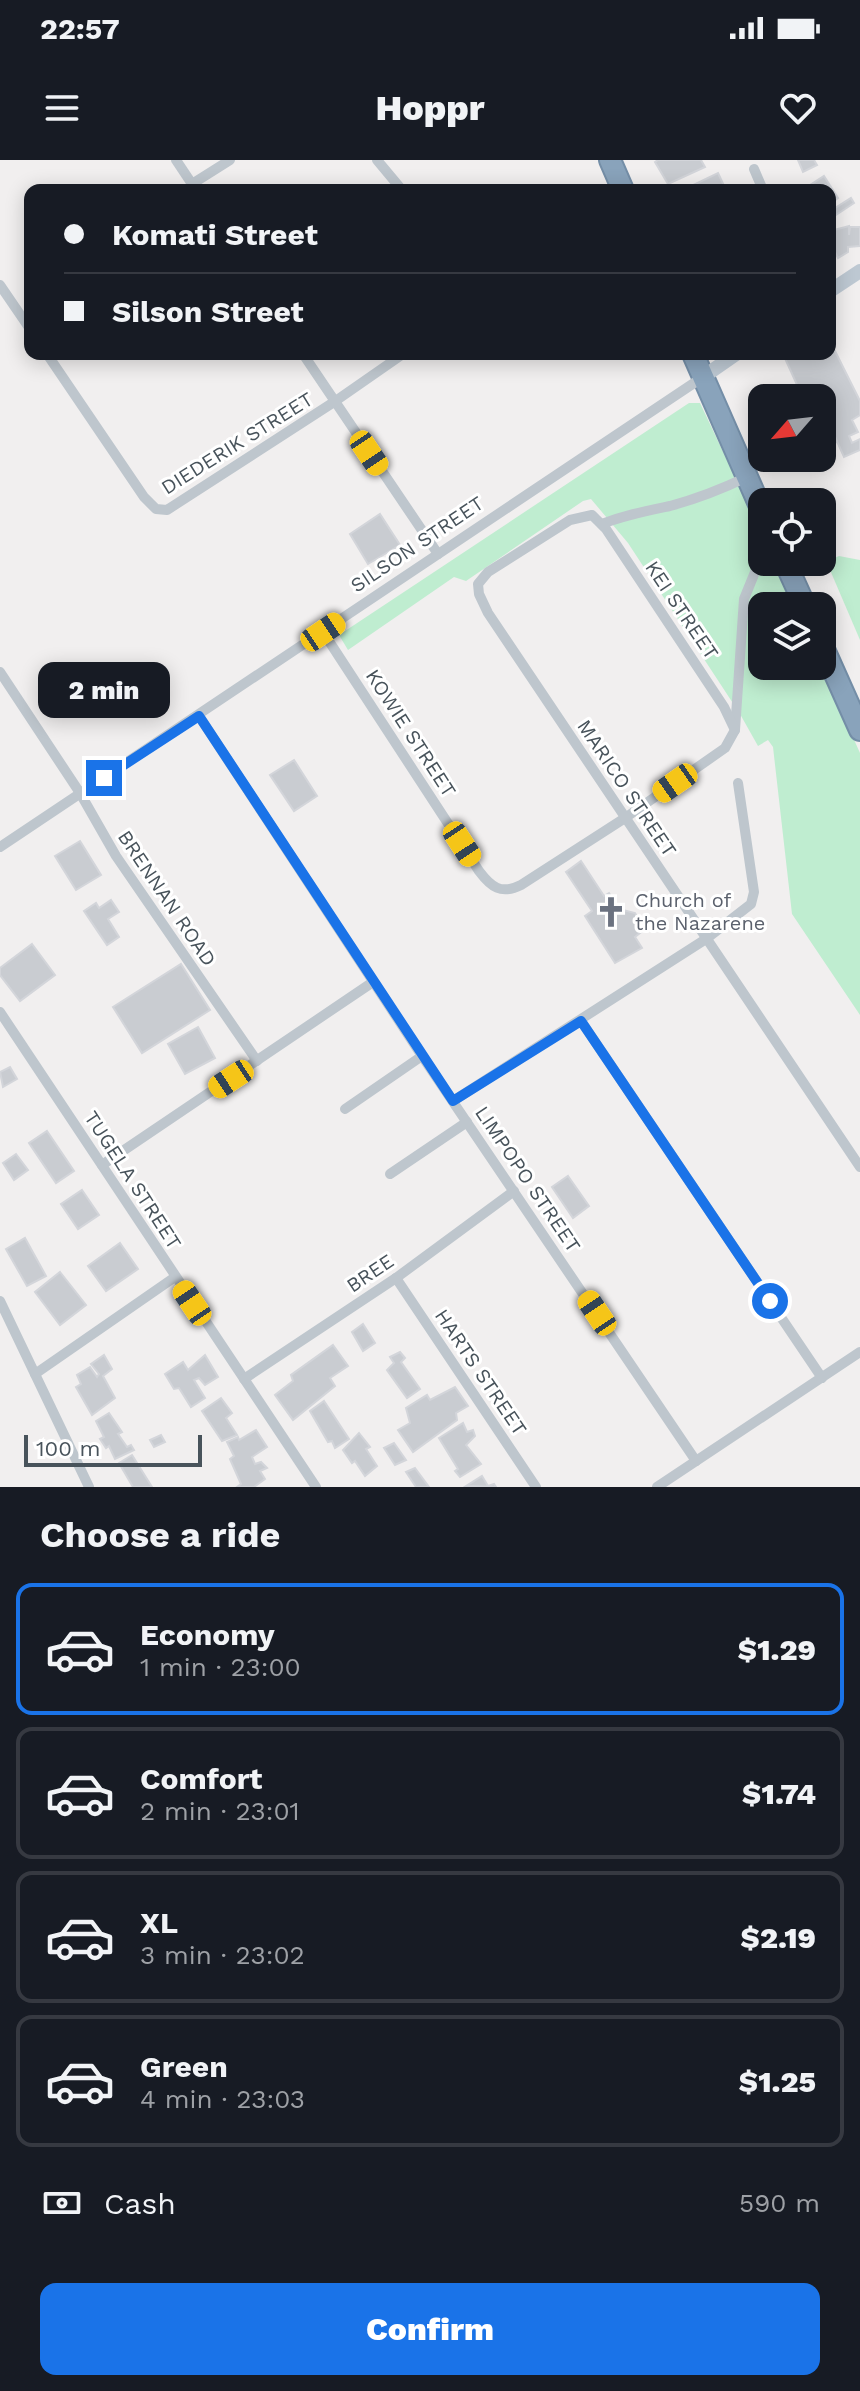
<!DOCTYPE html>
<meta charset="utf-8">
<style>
body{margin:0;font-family:"Work Sans",sans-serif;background:#20242c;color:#f1f3f6;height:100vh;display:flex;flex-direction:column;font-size:30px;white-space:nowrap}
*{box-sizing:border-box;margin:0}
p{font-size:26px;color:#9ea1a6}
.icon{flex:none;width:44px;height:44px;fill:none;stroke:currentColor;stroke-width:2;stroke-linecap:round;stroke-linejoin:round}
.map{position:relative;height:1327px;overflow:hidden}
.drawer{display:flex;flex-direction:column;background:#171b24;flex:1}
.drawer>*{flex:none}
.banner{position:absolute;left:24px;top:24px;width:812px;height:176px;border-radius:16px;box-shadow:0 4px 20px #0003;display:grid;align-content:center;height:176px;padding:0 40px;background:#171b24}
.needle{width:52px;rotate:242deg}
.fabs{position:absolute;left:748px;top:224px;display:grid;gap:16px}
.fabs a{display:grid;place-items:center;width:88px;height:88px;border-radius:16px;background:#171b24;box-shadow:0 4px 20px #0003;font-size:40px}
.scale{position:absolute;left:24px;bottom:20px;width:178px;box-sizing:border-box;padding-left:8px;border:4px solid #48535b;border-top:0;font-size:22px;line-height:28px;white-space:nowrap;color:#48535b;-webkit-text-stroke:6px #fff;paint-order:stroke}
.end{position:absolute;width:36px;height:36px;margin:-18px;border:10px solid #1a73e8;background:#fff;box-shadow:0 0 0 4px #fff}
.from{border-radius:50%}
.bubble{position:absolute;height:56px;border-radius:16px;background:#171b24;box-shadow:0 4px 20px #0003;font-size:26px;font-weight:800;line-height:56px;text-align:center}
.car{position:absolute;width:24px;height:48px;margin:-24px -12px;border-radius:10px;box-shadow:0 0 6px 2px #0007;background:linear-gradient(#f5c518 24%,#345 0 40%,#f5c518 0 76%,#345 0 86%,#f5c518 0)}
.banner b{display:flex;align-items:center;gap:28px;height:76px;font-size:30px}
.banner b+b{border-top:2px solid #363941}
.banner i{width:20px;height:20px;background:#f1f3f6}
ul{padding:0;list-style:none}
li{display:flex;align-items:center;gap:24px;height:132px;margin:0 16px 12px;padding:0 24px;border:4px solid #363941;border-radius:16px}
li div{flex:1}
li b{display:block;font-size:30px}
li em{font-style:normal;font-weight:800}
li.active{border-color:#1a73e8}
li>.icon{width:72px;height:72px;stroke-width:1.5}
h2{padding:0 40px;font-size:36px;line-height:96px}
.pay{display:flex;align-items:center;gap:20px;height:88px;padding:0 40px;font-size:30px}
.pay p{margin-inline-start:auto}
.button{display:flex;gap:16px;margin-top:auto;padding:16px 40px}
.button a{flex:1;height:92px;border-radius:16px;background:#1a73e8;color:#fff;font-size:32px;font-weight:800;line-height:92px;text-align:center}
.status{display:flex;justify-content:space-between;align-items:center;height:56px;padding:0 40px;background:#171b24;direction:ltr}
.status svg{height:22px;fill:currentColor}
header{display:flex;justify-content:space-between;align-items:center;height:104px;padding:0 40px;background:#171b24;font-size:36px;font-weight:800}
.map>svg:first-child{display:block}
.green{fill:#bfedd0}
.building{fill:#c9ccd1;stroke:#d3d5da;stroke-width:2}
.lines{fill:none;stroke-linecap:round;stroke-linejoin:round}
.highway-casing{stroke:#748ea7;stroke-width:24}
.street{stroke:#bec6cd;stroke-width:10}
.secondary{stroke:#bdc8d2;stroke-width:14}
.highway{stroke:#89a3bb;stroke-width:20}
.route{stroke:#1a73e8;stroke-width:10}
.labels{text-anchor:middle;stroke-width:6;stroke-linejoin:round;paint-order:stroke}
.street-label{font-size:20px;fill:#48535b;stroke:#fff}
.worship-label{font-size:20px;fill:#5b616d;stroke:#fff;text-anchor:start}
</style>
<div class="status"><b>22:57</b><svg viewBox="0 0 49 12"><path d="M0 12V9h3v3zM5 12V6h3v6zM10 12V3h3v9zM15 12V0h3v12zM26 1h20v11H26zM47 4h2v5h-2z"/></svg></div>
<header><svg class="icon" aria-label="menu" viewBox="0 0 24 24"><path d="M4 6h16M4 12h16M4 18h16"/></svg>Hoppr<svg class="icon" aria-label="heart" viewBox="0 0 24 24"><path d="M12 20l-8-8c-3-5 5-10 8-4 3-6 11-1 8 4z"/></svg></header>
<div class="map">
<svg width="860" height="1327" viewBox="0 0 860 1327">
<rect width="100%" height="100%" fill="#f1efef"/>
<g class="green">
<polygon points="689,243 700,243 762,374 762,402 775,402 795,446 762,446 762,506 821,506 860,593 860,855 792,754 773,587 768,580 758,586 740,554 628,383 591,339 583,341 466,421 454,417 348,490 339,475"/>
<polygon points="839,396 860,400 860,480 830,410 830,400"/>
</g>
<g class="building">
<polygon points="658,0 701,0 705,7 668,24 655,2"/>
<polygon points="798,0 814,0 817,5 803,12"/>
<polygon points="718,13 726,30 683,30"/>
<polygon points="824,16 838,38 830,44 830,30 809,30 807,27"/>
<polygon points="851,38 854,43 830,59 830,44 835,48"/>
<polygon points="849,66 849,75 850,67 860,67 860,86 848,87 848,92 838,98 835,92 830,92 830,71"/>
<polygon points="830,181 860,241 860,255 852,260 858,272 849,276 852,283 860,279 860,290 844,297 828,261 822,265 822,238 803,238 783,194 830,194"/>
<polygon points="830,266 837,282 822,288 822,270"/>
<polygon points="380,354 400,385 368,404 350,374"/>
<polygon points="294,600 317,636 294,651 270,615"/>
<polygon points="80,681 101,715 76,730 55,696"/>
<polygon points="581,701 604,736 609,733 619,749 635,753 645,769 635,777 642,788 615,803 585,756 592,751 566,712"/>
<polygon points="111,740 119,752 108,759 119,777 107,785 84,751 96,743 99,748"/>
<polygon points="32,784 55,815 20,841 0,815 0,808"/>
<polygon points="181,804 210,850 142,893 113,847"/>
<polygon points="198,867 215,898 185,914 168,884"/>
<polygon points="10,907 17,919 3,927 0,912"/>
<polygon points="47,971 74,1011 56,1023 29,983"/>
<polygon points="16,994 28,1010 14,1020 3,1003"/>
<polygon points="568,1016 589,1046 573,1058 552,1027"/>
<polygon points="82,1030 99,1055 78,1069 61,1044"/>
<polygon points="25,1078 46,1116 27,1126 6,1089"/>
<polygon points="120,1083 138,1109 106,1131 88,1106"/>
<polygon points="60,1112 86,1145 60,1165 35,1132"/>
<polygon points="363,1164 375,1183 363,1191 352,1172"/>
<polygon points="333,1185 348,1206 330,1218 335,1226 293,1260 275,1235 293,1221 291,1215"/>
<polygon points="400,1192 405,1198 401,1202 420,1229 407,1238 387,1210 394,1203 390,1197"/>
<polygon points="104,1195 112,1209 103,1216 115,1238 92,1255 76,1227 81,1224 77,1215 90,1207 97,1217 99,1214 91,1204"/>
<polygon points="205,1195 218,1217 205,1225 199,1218 194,1220 205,1238 191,1247 179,1228 174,1229 165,1214 183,1202 188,1210"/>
<polygon points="455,1227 468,1246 456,1253 457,1260 413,1292 398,1270 410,1263 406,1248 427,1235 430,1240"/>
<polygon points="221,1238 232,1253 226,1258 237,1275 222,1281 202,1251"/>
<polygon points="324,1241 349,1279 335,1288 332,1281 328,1282 310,1251"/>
<polygon points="109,1253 122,1272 118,1274 127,1287 131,1285 134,1290 115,1299 109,1286 106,1288 100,1279 104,1277 96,1261"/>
<polygon points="463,1263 467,1272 473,1270 475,1276 466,1285 481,1304 460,1317 455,1311 458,1309 439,1278"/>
<polygon points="256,1270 267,1287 252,1297 255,1304 261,1302 267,1308 260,1311 265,1319 254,1327 237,1327 241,1324 230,1299 234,1296 227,1282 238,1277 239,1280"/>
<polygon points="359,1273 370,1287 366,1289 377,1306 365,1316 355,1301 352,1303 343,1290"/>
<polygon points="161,1275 165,1282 154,1287 150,1280"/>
<polygon points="394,1283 406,1300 395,1305 384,1288"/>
<polygon points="132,1295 152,1327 133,1327 119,1303"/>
<polygon points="415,1308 429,1327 416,1327 406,1312"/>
<polygon points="482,1316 488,1326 494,1324 496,1327 466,1326"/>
</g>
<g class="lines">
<defs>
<g id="highway">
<polyline points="610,0 623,30"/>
<polyline points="693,194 762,351"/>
<polyline points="785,402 805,446"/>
<polyline points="822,485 860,570"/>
</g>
</defs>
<use href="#highway" class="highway-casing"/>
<g class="street">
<polyline points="176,0 196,30"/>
<polyline points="377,0 402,30"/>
<polyline points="754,9 763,30"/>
<polyline points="192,24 230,0"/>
<polyline points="0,125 30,169"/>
<polyline points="47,194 144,337 156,349 167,350 334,242 403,194"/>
<polyline points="303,194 438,394"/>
<path d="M602 364C625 355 646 351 670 346 696 339 722 329 747 317"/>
<path d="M323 472 479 711C491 727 501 735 521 725L625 658 725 588 735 570 744 439 762 395"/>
<polyline points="0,512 80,633 116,696 257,901"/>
<polyline points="199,556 422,896 696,1301"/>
<polyline points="735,570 724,547 606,369 592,355 570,360 488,412 478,424 479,434 488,453 860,1007"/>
<polyline points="0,687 703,217"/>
<polyline points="0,852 316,1327"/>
<polyline points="581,861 822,1218"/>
<polyline points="453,941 706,779 751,744 754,732 738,623"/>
<polyline points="345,949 422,896"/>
<polyline points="102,1005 373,822"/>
<polyline points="390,1014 467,962"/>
<polyline points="396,1118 536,1327"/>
<polyline points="0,1141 89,1327"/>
<polyline points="35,1214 175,1117"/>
<polyline points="244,1219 396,1118 514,1031"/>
<polyline points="657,1327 860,1192"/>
</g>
<g class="secondary">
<polyline points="830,131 860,111"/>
<polyline points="703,217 736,194"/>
</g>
<use href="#highway" class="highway"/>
</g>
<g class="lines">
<polyline class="route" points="104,618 199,556 453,941 581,861 770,1141"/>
</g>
<defs>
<symbol id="church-bare" viewBox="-9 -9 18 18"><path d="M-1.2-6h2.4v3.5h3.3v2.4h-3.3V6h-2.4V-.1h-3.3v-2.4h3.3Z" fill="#6b7280" stroke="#fff" stroke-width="2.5" paint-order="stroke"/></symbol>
</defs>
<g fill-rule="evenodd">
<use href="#church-bare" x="589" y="730" width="44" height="44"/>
</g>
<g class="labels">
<g class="street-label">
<text transform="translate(237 283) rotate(-32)" y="7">DIEDERIK STREET</text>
<text transform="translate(417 384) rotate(-34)" y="7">SILSON STREET</text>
<text transform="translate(682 450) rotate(56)" y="7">KEI STREET</text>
<text transform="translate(411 573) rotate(57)" y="7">KOWIE STREET</text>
<text transform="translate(627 628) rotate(56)" y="7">MARICO STREET</text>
<text transform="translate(167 738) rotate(56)" y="7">BRENNAN ROAD</text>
<text transform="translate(528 1019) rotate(56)" y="7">LIMPOPO STREET</text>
<text transform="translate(133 1020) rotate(57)" y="7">TUGELA STREET</text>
<text transform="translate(370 1113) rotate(-34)" y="7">BREE</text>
<text transform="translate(481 1212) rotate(56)" y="7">HARTS STREET</text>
</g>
<g class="worship-label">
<text x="635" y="747">Church of<tspan x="635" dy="23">the Nazarene</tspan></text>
</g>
</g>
</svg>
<div class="fabs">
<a><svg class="needle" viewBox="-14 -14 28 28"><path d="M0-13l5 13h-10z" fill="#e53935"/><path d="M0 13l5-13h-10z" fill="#9ea1a6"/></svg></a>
<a><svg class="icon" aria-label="locate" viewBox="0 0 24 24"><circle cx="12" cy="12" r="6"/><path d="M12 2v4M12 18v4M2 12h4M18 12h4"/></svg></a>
<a><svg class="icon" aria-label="layers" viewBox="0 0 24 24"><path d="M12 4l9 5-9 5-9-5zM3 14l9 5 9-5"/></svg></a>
</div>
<div class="scale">100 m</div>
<i class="end from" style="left:770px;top:1141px"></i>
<i class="end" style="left:104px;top:618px"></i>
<div class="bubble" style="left:38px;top:502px;width:132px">2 min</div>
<i class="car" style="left:369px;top:293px;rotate:146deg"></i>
<i class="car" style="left:323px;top:472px;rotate:56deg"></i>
<i class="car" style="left:675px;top:623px;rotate:235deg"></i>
<i class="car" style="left:462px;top:684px;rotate:147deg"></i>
<i class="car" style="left:231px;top:919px;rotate:237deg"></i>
<i class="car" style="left:192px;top:1143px;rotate:326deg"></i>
<i class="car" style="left:597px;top:1153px;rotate:326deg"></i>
<div class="banner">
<b><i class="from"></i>Komati Street</b>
<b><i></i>Silson Street</b>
</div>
</div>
<section class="drawer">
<h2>Choose a ride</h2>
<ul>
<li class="active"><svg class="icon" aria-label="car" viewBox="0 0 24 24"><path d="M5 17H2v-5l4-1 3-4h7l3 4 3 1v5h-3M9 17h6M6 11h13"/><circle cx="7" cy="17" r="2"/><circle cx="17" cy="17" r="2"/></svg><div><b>Economy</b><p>1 min · 23:00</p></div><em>$1.29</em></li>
<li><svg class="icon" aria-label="car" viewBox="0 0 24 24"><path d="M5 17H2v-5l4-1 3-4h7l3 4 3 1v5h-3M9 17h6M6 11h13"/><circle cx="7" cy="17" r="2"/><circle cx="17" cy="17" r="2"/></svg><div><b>Comfort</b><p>2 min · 23:01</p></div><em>$1.74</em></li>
<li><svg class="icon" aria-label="car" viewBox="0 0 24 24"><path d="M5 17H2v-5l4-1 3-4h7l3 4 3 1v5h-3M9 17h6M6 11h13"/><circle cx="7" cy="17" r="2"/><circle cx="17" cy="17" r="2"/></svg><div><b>XL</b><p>3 min · 23:02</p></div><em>$2.19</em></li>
<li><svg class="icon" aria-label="car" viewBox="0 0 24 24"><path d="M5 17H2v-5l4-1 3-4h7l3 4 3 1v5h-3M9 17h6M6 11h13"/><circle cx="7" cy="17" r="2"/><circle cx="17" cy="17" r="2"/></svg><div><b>Green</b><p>4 min · 23:03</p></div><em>$1.25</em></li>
</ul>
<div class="pay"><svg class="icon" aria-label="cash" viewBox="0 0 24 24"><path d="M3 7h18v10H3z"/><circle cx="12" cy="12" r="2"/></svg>Cash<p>590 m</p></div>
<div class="button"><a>Confirm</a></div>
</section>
